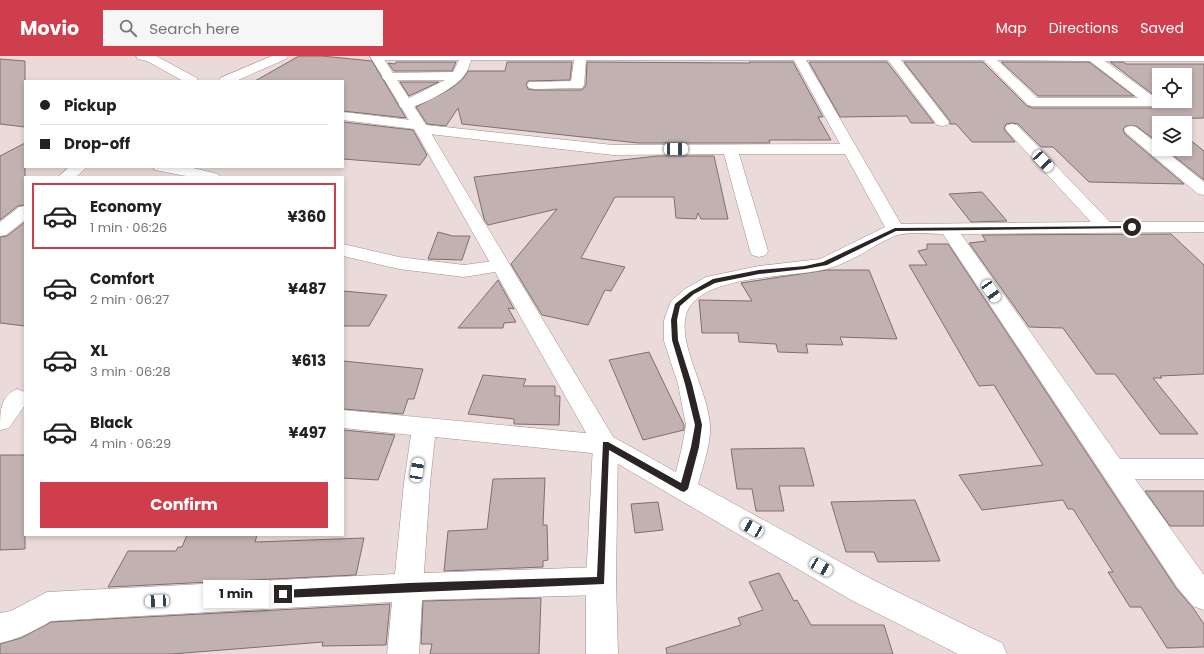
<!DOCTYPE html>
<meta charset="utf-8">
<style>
body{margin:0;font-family:Poppins,sans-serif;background:#f6f6f6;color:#202124;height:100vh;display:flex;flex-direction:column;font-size:15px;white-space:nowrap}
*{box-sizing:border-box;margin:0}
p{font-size:13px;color:#757577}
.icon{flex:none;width:22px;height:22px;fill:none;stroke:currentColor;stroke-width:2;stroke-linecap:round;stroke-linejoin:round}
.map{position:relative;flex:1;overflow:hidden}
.side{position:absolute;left:24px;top:120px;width:320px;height:360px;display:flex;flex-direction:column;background:#fff;border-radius:0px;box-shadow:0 2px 6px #0003}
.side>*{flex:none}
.guide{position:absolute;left:24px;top:24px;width:320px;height:88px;border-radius:0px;box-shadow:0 2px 6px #0003;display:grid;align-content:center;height:88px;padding:0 16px;background:#fff}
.buttons{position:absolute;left:1152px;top:12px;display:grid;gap:8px}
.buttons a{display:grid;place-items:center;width:40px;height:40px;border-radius:0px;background:#fff;box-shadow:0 2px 6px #0003;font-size:20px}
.end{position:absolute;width:18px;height:18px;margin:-9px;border:5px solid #2a2424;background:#fff;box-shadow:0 0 0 2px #fff}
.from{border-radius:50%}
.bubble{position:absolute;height:28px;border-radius:0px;background:#fff;box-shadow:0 2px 6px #0003;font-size:13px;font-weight:700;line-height:28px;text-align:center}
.car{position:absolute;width:12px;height:24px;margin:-12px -6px;border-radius:5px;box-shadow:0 0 3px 1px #0007;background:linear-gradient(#fff 24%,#345 0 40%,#fff 0 76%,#345 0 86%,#fff 0)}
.guide b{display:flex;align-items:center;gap:14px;height:38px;font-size:15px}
.guide b+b{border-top:1px solid #e0e0e0}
.guide i{width:10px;height:10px;background:#202124}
ul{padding:7px 0 0;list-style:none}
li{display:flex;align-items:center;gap:12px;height:66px;margin:0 8px 6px;padding:0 8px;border:2px solid transparent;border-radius:0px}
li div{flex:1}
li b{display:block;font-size:15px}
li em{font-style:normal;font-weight:700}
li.current{border-color:#ce3e4d}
li>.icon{width:36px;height:36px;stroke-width:1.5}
.cta{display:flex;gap:8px;margin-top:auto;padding:8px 16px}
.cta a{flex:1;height:46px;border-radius:0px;background:#ce3e4d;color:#fff;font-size:16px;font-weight:700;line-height:46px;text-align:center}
header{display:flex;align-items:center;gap:24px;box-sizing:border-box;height:56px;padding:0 20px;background:#ce3e4d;color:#fff}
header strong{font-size:19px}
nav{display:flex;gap:22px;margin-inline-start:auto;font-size:14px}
.search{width:280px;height:36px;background:#f6f6f6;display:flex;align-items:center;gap:10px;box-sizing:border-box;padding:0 14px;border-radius:0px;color:#757577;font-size:15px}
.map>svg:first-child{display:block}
.building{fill:#c1b1b1;stroke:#7e6f6f}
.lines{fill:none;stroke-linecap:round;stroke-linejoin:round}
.street-casing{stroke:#9f908f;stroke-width:1}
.secondary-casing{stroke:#9f908f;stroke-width:1}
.street{fill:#fff;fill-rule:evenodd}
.secondary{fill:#fff;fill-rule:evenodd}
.route{fill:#2a2424}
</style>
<header>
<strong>Movio</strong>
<div class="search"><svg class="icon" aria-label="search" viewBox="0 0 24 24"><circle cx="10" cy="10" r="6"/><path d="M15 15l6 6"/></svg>Search here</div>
<nav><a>Map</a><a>Directions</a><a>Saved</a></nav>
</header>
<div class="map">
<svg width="1204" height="598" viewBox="0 0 1204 598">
<rect width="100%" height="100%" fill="#eadada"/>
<g class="building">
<polygon points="299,0 322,0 372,5 406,62 343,55 343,25 255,25"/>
<polygon points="0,3 25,5 25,71 0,68"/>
<polygon points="396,6 456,6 452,15 394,15 388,7 395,8"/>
<polygon points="507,6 572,6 570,24 528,25 526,28 528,33 534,34 582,34 586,29 587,6 750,7 749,6 793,6 823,61 818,61 831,84 769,84 770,87 638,87 462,68 458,52 446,70 427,68 416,51 450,33 462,24 468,15 505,15"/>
<polygon points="809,6 887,6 934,67 911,67 907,60 840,61"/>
<polygon points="904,6 983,6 1027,50 1033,52 1152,52 1158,50 1160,45 1185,45 1185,19 1159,19 1159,43 1110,6 1123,6 1126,8 1204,8 1204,62 1162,63 1168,67 1159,67 1159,87 1136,70 1126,70 1123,73 1125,78 1184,128 1089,126 1053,91 1041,91 1018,68 1012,67 1006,68 1004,73 1015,86 972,86 956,68 950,68 950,65"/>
<polygon points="1001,6 1089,6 1134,40 1038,40"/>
<polygon points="400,26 439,26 409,40"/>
<polygon points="343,66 413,74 427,99 420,109 343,103"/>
<polygon points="1185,80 1204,95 1204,124 1165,93 1185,93"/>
<polygon points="25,87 25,149 18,150 0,164 0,100"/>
<polygon points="657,100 714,100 728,163 701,163 698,157 696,163 676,162 674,141 615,141 581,202 625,211 611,235 605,234 588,269 542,259 511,208 557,153 488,169 484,163 474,121"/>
<polygon points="982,136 1007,165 971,166 949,138"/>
<polygon points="25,166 25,270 0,267 0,181 7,180"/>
<polygon points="438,176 453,180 470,180 462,204 428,203"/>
<polygon points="1171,178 1204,209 1204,318 1160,320 1162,322 1153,322 1198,378 1160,378 1115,318 1096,318 1063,272 1029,271 969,187 986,185 982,179"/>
<polygon points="927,188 948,188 1176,532 1193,552 1204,568 1204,591 1167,592 1141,551 1130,551 1108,516 1113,516 1073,453 1068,453 1063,444 982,454 959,419 1043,409 994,329 979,330 909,209 927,209 918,195 927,193"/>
<polygon points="826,214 869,214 897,283 840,281 843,289 806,288 808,297 778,296 776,288 739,286 738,277 702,277 699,244 752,245 741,227"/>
<polygon points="498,224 514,253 508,252 516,266 504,267 503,272 458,272"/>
<polygon points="343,235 387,239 369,270 343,270"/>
<polygon points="649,296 684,369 684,374 643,384 609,304"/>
<polygon points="343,305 423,313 414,343 408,343 403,358 343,353"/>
<polygon points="483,319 526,323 523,330 555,330 555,340 560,340 559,369 514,368 514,363 468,358"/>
<polygon points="343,374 395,379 378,424 343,422"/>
<polygon points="804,392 814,430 779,430 784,455 756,455 752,433 737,433 731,393"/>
<polygon points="0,399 25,399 25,493 0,494"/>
<polygon points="545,422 543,469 547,469 548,504 543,505 543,511 444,515 448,475 487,473 493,423"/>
<polygon points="1145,435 1204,435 1204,470 1170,470"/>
<polygon points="915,444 940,505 878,506 874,496 846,496 831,446"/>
<polygon points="658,446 663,474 635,477 631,448"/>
<polygon points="187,479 257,479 255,486 364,482 356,519 108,531 128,495 176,495 178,491 182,491"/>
<polygon points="779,517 794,545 797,544 811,569 884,569 893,598 667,598 666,592 741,569 738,562 763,554 749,526"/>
<polygon points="541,542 539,598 430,598 432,588 421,588 423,545"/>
<polygon points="390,548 386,589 322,590 323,586 172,598 0,598 0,588 21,582 51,566"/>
</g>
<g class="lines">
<defs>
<g id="street">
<polygon points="136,0 156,0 197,22 198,25 183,25 147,5 138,3"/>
<polygon points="272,0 288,0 286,3 236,25 219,25 220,22"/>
<path d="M370 0H1204V5H1105L1157 43 1159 46 1157 49 1152 50H1033L1028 49 984 4H901L949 66 947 69 942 70 937 69 888 4H806L901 168 1091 166 1007 75 1005 72 1007 69 1012 68 1017 69 1110 166H1204V176L961 178 1120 403H1204V423H1135L1204 519V554L1193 550 1177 531 943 178C932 178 908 176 898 179 893 180 889 183 884 185 868 194 848 207 830 212 796 223 690 216 685 264 681 294 708 336 710 369 711 388 703 410 698 428L873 524 1002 587 1007 598H958L851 544 601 398 435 381 430 427 424 517 601 511 611 515 616 525 611 535 601 539 422 544 419 598H387L392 546 51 565C34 575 19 583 0 587V557L11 555 47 536 395 518 404 427 411 379 343 372V354L606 379 615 382 676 416 682 391 686 369 678 328 664 285V264L671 245 685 233 706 221 759 210 820 203 885 171 845 98H739L768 195 766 199 759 201 752 199 750 195 724 98 613 99 421 77 416 76 414 73 343 64V56L419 65 424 66 426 69 613 89 840 88 794 4H586L584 29 582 32 534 33 529 32 527 29 529 26 571 25 574 4H471C469 11 467 17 461 23 452 33 414 55 401 52L399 49 401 46 445 24H388L383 23 382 20 383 17 453 16 459 4H376L372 3ZM997 4 1090 5 1138 42H1037Z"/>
<polygon points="1131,70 1136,71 1159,89 1159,93 1163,93 1204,126 1204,139 1198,138 1126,77 1124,74 1126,71"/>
<polygon points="69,111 87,111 76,121 58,121"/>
<polygon points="153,111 189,111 218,118 220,121 191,121 155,114"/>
<polygon points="25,150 25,164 6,179 0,180 0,166 19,151"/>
<polygon points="343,188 399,201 464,209 500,204 507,206 510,210 507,214 464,221 399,213 343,200"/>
<path d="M17 333 25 336V349L9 372 0 374C0 356 0 340 17 333Z"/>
</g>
<polygon id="secondary" points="370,0 382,0 426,69 618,389 616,525 618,598 586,598 586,525 593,389 412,69"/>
</defs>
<use href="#street" class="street-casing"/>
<use href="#secondary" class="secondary-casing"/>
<use href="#street" class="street"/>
<use href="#secondary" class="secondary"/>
</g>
<polygon class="route" points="1132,170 1135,171 1134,172 896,175 827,209 805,213 759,218 715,227 694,238 680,250 677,264 678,284 692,328 702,369 699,391 688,433 684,436 681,435 609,394 604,528 283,542 280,541 279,538 280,535 283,534 409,527 597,521 603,386 608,386 681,427 691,391 695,369 685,328 672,284 671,264 675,248 690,236 713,223 759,214 805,210 823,206 895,172"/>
</svg>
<div class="buttons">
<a><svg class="icon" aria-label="locate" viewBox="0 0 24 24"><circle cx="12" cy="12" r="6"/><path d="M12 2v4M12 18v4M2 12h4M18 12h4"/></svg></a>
<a><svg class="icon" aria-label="layers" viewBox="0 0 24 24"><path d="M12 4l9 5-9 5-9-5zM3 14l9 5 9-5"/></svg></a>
</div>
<i class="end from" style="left:1132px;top:171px"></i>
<i class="end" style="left:283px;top:538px"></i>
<div class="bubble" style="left:203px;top:524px;width:66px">1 min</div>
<i class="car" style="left:676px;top:93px;rotate:90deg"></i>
<i class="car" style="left:1043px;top:105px;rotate:137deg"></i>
<i class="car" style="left:991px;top:235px;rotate:146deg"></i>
<i class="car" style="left:417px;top:414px;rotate:9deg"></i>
<i class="car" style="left:752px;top:472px;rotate:300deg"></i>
<i class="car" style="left:821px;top:511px;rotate:120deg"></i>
<i class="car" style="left:157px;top:545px;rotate:267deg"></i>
<div class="guide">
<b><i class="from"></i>Pickup</b>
<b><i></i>Drop-off</b>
</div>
<section class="side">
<ul>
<li class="current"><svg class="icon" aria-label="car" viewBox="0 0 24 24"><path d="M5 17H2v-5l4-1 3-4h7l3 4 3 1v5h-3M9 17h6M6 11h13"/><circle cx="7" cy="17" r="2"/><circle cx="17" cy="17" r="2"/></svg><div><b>Economy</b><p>1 min · 06:26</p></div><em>¥360</em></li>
<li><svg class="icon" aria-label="car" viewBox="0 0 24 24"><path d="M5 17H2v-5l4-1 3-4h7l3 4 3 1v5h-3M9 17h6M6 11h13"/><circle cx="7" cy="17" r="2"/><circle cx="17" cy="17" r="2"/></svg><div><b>Comfort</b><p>2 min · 06:27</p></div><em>¥487</em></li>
<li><svg class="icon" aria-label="car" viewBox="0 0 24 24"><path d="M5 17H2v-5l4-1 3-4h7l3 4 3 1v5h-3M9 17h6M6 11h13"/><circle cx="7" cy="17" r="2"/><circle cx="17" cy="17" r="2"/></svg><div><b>XL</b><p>3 min · 06:28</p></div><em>¥613</em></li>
<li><svg class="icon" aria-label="car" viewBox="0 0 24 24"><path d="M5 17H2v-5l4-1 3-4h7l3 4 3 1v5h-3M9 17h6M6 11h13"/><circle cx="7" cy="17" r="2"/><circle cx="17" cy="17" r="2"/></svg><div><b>Black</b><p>4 min · 06:29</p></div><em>¥497</em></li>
</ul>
<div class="cta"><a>Confirm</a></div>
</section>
</div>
